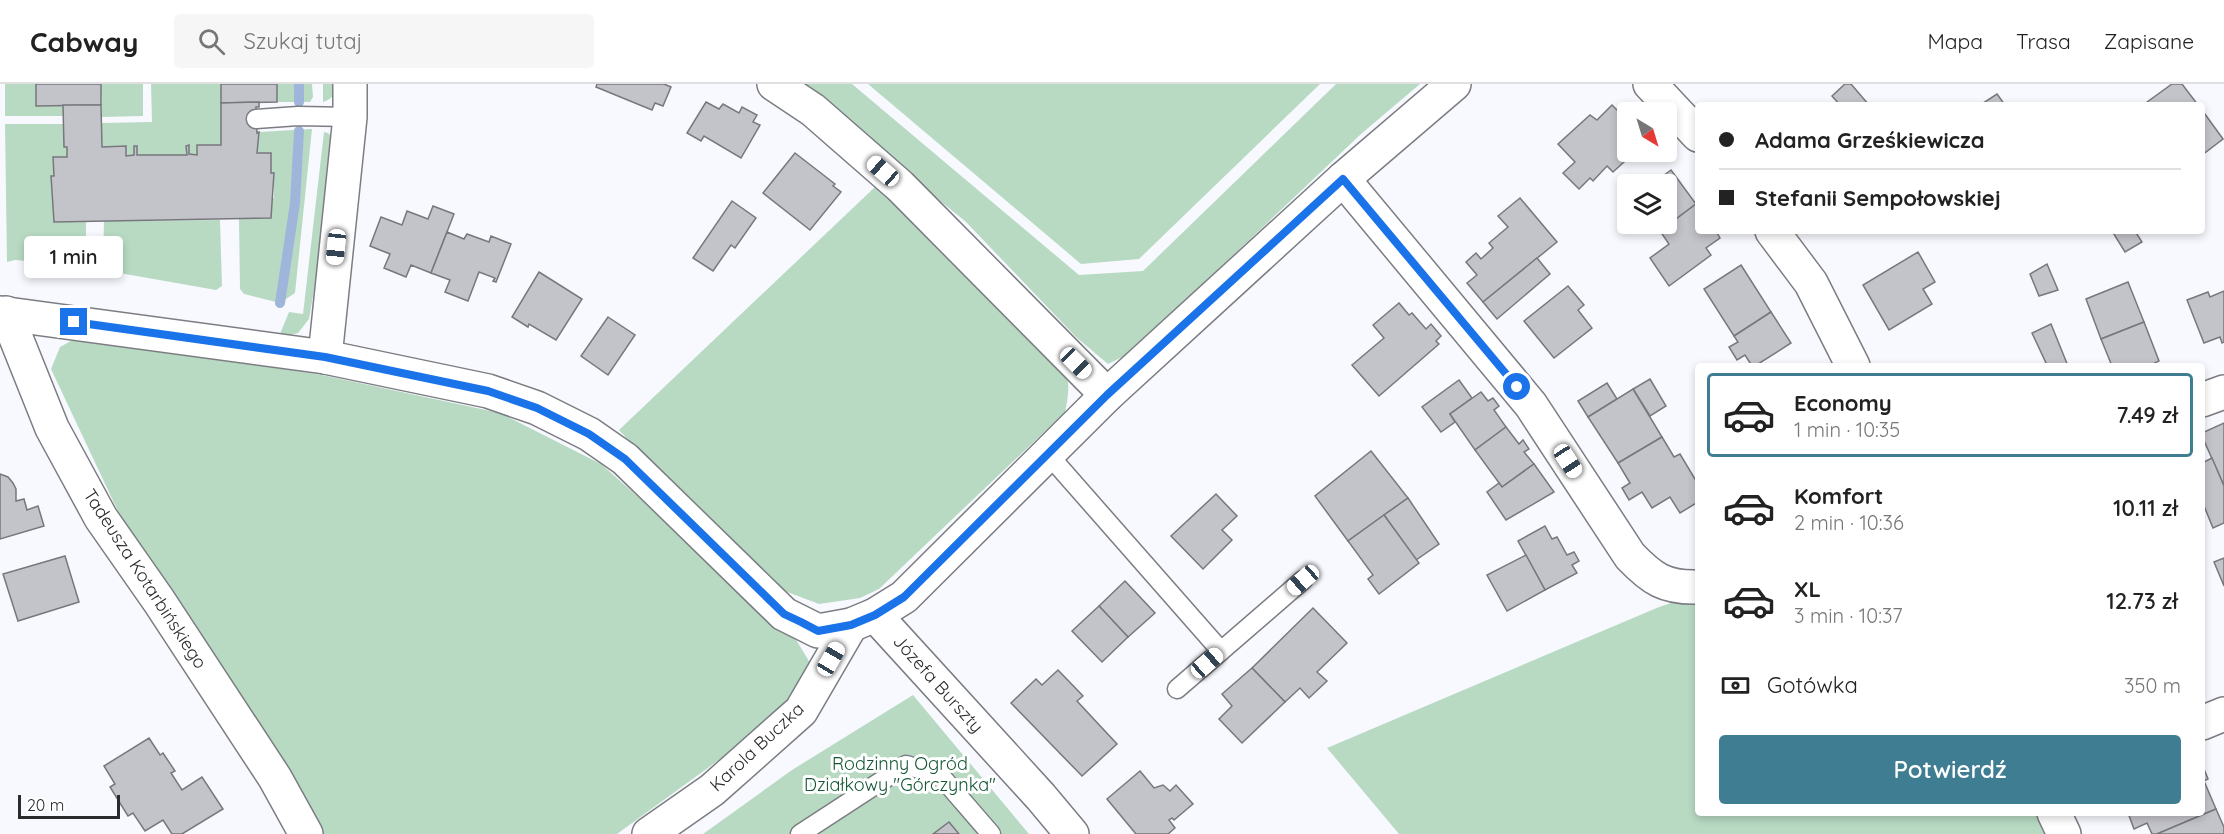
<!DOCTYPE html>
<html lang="pl">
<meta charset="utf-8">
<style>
body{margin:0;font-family:Quicksand,sans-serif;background:#f6f6f6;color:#222;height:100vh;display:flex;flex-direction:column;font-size:22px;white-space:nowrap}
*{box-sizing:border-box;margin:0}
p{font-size:20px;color:#767676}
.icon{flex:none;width:33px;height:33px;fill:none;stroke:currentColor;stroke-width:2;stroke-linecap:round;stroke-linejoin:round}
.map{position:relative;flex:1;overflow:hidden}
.side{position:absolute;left:1695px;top:279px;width:510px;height:453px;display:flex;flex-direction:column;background:#fff;border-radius:6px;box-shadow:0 3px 9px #0003}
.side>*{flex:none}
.guide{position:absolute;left:1695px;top:18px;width:510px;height:132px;border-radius:6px;box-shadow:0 3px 9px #0003;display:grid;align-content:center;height:132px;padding:0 24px;background:#fff}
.needle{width:39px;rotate:142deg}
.controls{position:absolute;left:1617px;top:18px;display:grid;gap:12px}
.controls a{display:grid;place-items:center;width:60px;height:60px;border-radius:6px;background:#fff;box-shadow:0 3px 9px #0003;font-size:30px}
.scale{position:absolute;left:18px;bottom:15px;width:102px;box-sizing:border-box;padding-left:6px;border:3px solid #2b2b2e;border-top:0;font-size:16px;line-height:21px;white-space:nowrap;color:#2b2b2e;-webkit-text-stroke:4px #fff;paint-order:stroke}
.end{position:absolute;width:27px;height:27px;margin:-14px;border:8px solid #1a73e8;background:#fff;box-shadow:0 0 0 3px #fff}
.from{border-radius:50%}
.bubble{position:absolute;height:42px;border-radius:6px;background:#fff;box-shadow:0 3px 9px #0003;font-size:20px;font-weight:600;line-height:42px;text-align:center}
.car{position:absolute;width:18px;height:36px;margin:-18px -9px;border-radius:8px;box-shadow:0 0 4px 2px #0007;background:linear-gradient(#fff 24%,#345 0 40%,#fff 0 76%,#345 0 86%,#fff 0)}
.guide b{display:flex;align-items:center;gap:21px;height:57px;font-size:22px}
.guide b+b{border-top:2px solid #e0e0e0}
.guide i{width:15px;height:15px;background:#222}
ul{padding:10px 0 0;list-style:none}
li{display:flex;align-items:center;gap:18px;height:84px;margin:0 12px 9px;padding:0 12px;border:3px solid transparent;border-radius:6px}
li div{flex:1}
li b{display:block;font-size:22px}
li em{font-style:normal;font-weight:600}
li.current{border-color:#3f7d93}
li>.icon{width:54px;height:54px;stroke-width:1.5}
.pay{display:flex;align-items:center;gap:15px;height:66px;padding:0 24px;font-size:22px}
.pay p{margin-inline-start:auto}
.cta{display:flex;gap:12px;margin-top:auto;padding:12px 24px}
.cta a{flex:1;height:69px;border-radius:6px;background:#3f7d93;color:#fff;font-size:24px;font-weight:600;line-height:69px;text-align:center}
header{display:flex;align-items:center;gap:36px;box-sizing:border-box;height:84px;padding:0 30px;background:#fff;border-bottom:2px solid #e0e0e0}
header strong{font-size:28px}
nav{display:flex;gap:33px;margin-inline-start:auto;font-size:21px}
.search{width:420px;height:54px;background:#f6f6f6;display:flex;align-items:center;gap:15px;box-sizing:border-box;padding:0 21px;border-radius:6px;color:#767676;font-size:22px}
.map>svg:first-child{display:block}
.green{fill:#b8dac3}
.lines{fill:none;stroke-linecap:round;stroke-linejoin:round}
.stream{stroke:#9fb6da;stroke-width:10}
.building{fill:#c3c3ca;stroke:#77777d;stroke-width:1.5}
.lane-casing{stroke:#7c7d83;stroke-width:21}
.street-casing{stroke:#7c7d83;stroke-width:36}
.lane{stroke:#fff;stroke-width:18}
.street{stroke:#fff;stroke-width:33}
.route{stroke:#1a73e8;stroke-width:8}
.labels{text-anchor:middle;stroke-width:6;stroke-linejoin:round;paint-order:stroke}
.street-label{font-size:18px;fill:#2b2b2e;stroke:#fff}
.park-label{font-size:18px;fill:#145734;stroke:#fff}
</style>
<header>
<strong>Cabway</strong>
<div class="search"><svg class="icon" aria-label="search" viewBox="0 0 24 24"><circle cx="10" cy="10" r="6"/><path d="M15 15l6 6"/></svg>Szukaj tutaj</div>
<nav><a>Mapa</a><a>Trasa</a><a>Zapisane</a></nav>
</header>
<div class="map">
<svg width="2224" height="750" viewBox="0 0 2224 750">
<rect width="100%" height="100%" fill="#f8f9fe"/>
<g class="green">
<polygon points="5,0 36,0 36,22 63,21 63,32 5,32"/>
<polygon points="101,0 143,0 143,32 102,33"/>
<polygon points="151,0 221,0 221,61 197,61 197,71 189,70 188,61 186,62 187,71 137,71 137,62 135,62 134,71 126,72 126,62 102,63 101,39 152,38"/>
<polygon points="277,0 312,0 313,13 310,18 277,18"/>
<path d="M323 0H336C335 10 333 15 323 18Z"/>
<polygon points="803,0 852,0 1079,191 1143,187 1336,0 1420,0 1361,50 1130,269 1108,280 1076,253 966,138 802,4"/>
<polygon points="868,0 1320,0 1139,175 1081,180"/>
<polygon points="5,40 64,40 64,62 67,63 67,73 53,73 54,92 51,93 54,138 86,137 86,177 83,182 15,176 7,178"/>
<polygon points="312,45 295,209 280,219 244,210 240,205 239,135 271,134 271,114 274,114 274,90 271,89 257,69 259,48"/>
<polygon points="324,48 328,49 334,55 326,137 309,235 298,249 290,251 280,250 289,228 303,230"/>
<path d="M875 103 907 129 1066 289C1070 302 1068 314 1065 328L879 505 860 514 819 520 782 506 673 403 619 346Z"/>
<polygon points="220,136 222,202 216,206 108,187 103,182 104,137"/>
<polygon points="78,253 322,291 500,329 601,380 792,549 818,592 760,646 617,750 290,750 115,421 51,285 60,263"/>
<polygon points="1698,510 1698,729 2039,729 2048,750 1399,750 1327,664 1659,523"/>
<polygon points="913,611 1029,750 703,750 792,686"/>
</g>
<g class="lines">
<g class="stream">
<polyline points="299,0 299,18"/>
<polyline points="280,219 295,119 299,47"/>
</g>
</g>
<g class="building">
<polygon points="36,0 101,0 101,21 36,22"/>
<polygon points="221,0 277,0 277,18 221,19"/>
<polygon points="597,0 664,0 671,3 663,22 655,19 652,26 596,3"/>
<polygon points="1845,0 1851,0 1869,21 1840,21 1832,12"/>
<polygon points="2172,0 2182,0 2198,21 2143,21"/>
<polygon points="1997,10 2005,21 1980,21"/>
<polygon points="259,18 259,23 256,23 257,49 259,48 257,69 271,69 271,89 274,89 271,134 54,138 51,92 54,92 53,73 67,73 67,63 64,63 63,21 101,21 102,63 126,62 126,72 134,71 134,62 137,62 137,71 187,71 186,62 189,61 189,70 197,71 197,61 221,61 221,19"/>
<polygon points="706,18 719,25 723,20 739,29 742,23 757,31 753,38 760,41 741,74 704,52 701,57 687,49"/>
<polygon points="1612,21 1628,37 1628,68 1635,68 1613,88 1607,82 1593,97 1590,94 1579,105 1563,89 1575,78 1558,60 1590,31 1597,36"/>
<polygon points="2202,26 2223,55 2202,71"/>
<polygon points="795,69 835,100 833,102 841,108 810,146 763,109"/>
<polygon points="1671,86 1696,120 1660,147 1654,140 1666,140 1666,100 1652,100"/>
<polygon points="1520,114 1557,158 1483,218 1467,199 1477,191 1466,178 1476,169 1481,175 1493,164 1489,159 1508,143 1498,132"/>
<polygon points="732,117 756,134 735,164 731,161 713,187 693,174"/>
<polygon points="1696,120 1698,123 1698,147 1716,147 1720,154 1706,164 1711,171 1669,202 1650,174 1669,160 1660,147"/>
<polygon points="433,122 454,130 431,189 411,181 406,193 384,184 390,170 370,162 381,133 402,141 407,127 428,135"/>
<polygon points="2112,147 2135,147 2142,158 2125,168"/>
<polygon points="447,148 464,155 467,150 489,158 491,152 511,160 496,198 493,197 495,194 479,188 468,217 445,208 450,196 431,189"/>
<polygon points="1918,168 1935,198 1923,205 1932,220 1889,246 1863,201"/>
<polygon points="1537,174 1550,190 1497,235 1483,218"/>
<polygon points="2047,180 2058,206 2039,212 2030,190"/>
<polygon points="1741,181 1771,228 1734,252 1704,205"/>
<polygon points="539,188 582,215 556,256 529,240 528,243 512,233"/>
<polygon points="2128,198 2144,238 2101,255 2086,215"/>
<polygon points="1568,202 1584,221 1578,226 1592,244 1554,274 1524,237"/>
<polygon points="2224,207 2224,258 2222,259 2220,253 2204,259 2187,216 2208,208 2210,213"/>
<polygon points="1399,219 1409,231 1412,229 1426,245 1431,240 1441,252 1436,257 1439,260 1379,312 1352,281 1384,254 1373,241"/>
<polygon points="1771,228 1791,259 1755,282 1752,282 1745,271 1737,276 1729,263 1738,258 1734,252"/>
<polygon points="608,233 635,251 608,291 581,272"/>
<polygon points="2144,238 2159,277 2149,282 2112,282 2101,255"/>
<polygon points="2051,240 2068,282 2040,282 2046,279 2032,249"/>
<polygon points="1650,295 1666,322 1650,332 1633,305"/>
<polygon points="1459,296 1472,314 1450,330 1455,338 1441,348 1422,323"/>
<polygon points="1607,299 1617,315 1588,333 1578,317"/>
<polygon points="1633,305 1662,353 1618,379 1588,333"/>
<polygon points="1481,308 1488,317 1493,314 1499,322 1494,326 1506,343 1475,366 1450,330"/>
<polygon points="2224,339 2224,402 2202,352 2202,349"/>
<polygon points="1506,343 1519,360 1523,356 1529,365 1524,368 1534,380 1502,403 1475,366"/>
<polygon points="1662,353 1674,373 1680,370 1698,400 1698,418 1680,429 1670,413 1652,424 1642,408 1629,416 1622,404 1630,399 1618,379"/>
<polygon points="1371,367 1408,414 1348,457 1315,412"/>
<polygon points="2212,374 2224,402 2224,439 2213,444 2202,417 2202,379"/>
<polygon points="1534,380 1554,408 1506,436 1487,408 1499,399 1502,403"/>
<polygon points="0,390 8,393 13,399 16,405 16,417 24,415 27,426 38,422 44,442 0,455"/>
<polygon points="1216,410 1237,432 1222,446 1232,456 1203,485 1171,452"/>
<polygon points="1408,414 1439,460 1416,476 1384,431"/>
<polygon points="1384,431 1419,479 1379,510 1368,495 1373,491 1348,457"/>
<polygon points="1545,442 1552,455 1557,453 1567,471 1574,468 1579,477 1572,481 1577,489 1545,506 1518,457"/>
<polygon points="1526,471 1545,506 1507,527 1487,491"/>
<polygon points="65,472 79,518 18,537 3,490"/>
<polygon points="2224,474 2224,502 2214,478"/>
<polygon points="1125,497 1155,529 1128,553 1099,522"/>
<polygon points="1099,522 1128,553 1102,578 1072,547"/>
<polygon points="1313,524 1347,559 1317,588 1327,597 1309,614 1300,604 1285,618 1252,584"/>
<polygon points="1252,584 1285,618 1242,659 1219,635 1232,622 1222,610"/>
<polygon points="1058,586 1083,612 1077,617 1117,660 1082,692 1011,619 1036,595 1042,601"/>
<polygon points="149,654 160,671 163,669 175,687 171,689 182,706 202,693 223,725 182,750 172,750 163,736 145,747 133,729 128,732 110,703 115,700 104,682"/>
<polygon points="2202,680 2208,695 2202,698"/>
<polygon points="1140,687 1154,704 1163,701 1170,707 1176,701 1193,720 1174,736 1172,734 1169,736 1175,744 1168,750 1136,750 1107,715"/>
<polygon points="2204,697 2216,725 2157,750 2152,750 2147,739 2134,745 2128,729 2202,729 2202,698"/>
<polygon points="2216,725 2224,743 2224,750 2157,750"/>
<polygon points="949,738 959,750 933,750"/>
</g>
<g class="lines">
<defs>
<g id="lane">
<polyline points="256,35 298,32 350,33"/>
<polyline points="1047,369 1221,567"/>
<polyline points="1177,605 1303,496"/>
<polyline points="800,750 906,681 940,691 991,750"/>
</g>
<g id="street">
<polyline points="774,0 813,26 900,102 1107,311"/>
<polyline points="1650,0 1698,51"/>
<path d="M1343 95 1531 321 1630 472C1652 495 1665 504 1698 503"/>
<polyline points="1772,147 1811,199 1853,282"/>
<polyline points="0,229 325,273 488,307 537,324 589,350 625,375 784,530 818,547 851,541 875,531 904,513 1107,311 1343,95 1454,0"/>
<polyline points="6,229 52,344 101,434 159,517 275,694 306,750"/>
<polyline points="325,273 350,33 350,0"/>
<polyline points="2202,316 2224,308"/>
<polyline points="875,531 1041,713 1072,750"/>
<polyline points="2202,639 2224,630"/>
<polyline points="2054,729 2064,750"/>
<polyline points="649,750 712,706 801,627 851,541"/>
</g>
</defs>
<use href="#lane" class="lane-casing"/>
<use href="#street" class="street-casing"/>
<use href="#lane" class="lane"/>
<use href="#street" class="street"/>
</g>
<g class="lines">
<polyline class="route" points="74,238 325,273 488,307 537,324 589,350 625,375 784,530 801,538 818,547 851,541 875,531 904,513 1107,311 1343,95 1517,303"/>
</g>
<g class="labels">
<g class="street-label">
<text transform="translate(145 495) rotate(57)" y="6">Tadeusza Kotarbińskiego</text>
<text transform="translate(938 600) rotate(48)" y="6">Józefa Burszty</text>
<text transform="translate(757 663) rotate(-43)" y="6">Karola Buczka</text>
</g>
<g class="park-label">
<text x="900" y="686">Rodzinny Ogród<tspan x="900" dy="21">Działkowy "Górczynka"</tspan></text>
</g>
</g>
</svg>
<div class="controls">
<a><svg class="needle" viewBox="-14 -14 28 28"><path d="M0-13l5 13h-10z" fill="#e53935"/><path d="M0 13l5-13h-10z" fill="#767676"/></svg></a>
<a><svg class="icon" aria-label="layers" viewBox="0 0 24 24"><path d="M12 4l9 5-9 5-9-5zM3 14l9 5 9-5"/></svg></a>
</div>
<div class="scale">20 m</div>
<i class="end from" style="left:1517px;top:303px"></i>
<i class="end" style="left:74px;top:238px"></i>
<div class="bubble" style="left:24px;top:152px;width:99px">1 min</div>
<i class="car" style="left:883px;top:87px;rotate:311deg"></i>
<i class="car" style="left:336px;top:163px;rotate:186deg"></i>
<i class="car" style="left:1076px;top:279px;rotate:135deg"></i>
<i class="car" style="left:1568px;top:377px;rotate:147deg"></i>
<i class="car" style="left:1303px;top:496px;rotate:229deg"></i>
<i class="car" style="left:831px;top:575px;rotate:30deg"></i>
<i class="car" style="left:1207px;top:579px;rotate:49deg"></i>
<div class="guide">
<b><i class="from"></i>Adama Grześkiewicza</b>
<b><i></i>Stefanii Sempołowskiej</b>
</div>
<section class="side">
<ul>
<li class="current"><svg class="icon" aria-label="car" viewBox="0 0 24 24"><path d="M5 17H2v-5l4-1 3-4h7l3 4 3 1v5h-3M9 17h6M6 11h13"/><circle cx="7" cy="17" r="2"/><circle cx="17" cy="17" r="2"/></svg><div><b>Economy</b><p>1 min · 10:35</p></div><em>7.49 zł</em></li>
<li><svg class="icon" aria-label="car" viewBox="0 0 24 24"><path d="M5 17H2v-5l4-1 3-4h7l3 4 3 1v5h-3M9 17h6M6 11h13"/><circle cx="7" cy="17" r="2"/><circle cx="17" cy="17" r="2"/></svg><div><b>Komfort</b><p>2 min · 10:36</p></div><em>10.11 zł</em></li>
<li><svg class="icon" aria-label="car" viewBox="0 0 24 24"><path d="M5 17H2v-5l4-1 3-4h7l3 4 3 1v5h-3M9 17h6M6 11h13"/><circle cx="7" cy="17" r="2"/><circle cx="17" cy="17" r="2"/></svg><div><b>XL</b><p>3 min · 10:37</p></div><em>12.73 zł</em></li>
</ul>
<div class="pay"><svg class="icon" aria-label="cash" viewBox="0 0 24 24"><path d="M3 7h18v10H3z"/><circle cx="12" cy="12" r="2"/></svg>Gotówka<p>350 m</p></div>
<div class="cta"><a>Potwierdź</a></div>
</section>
</div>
